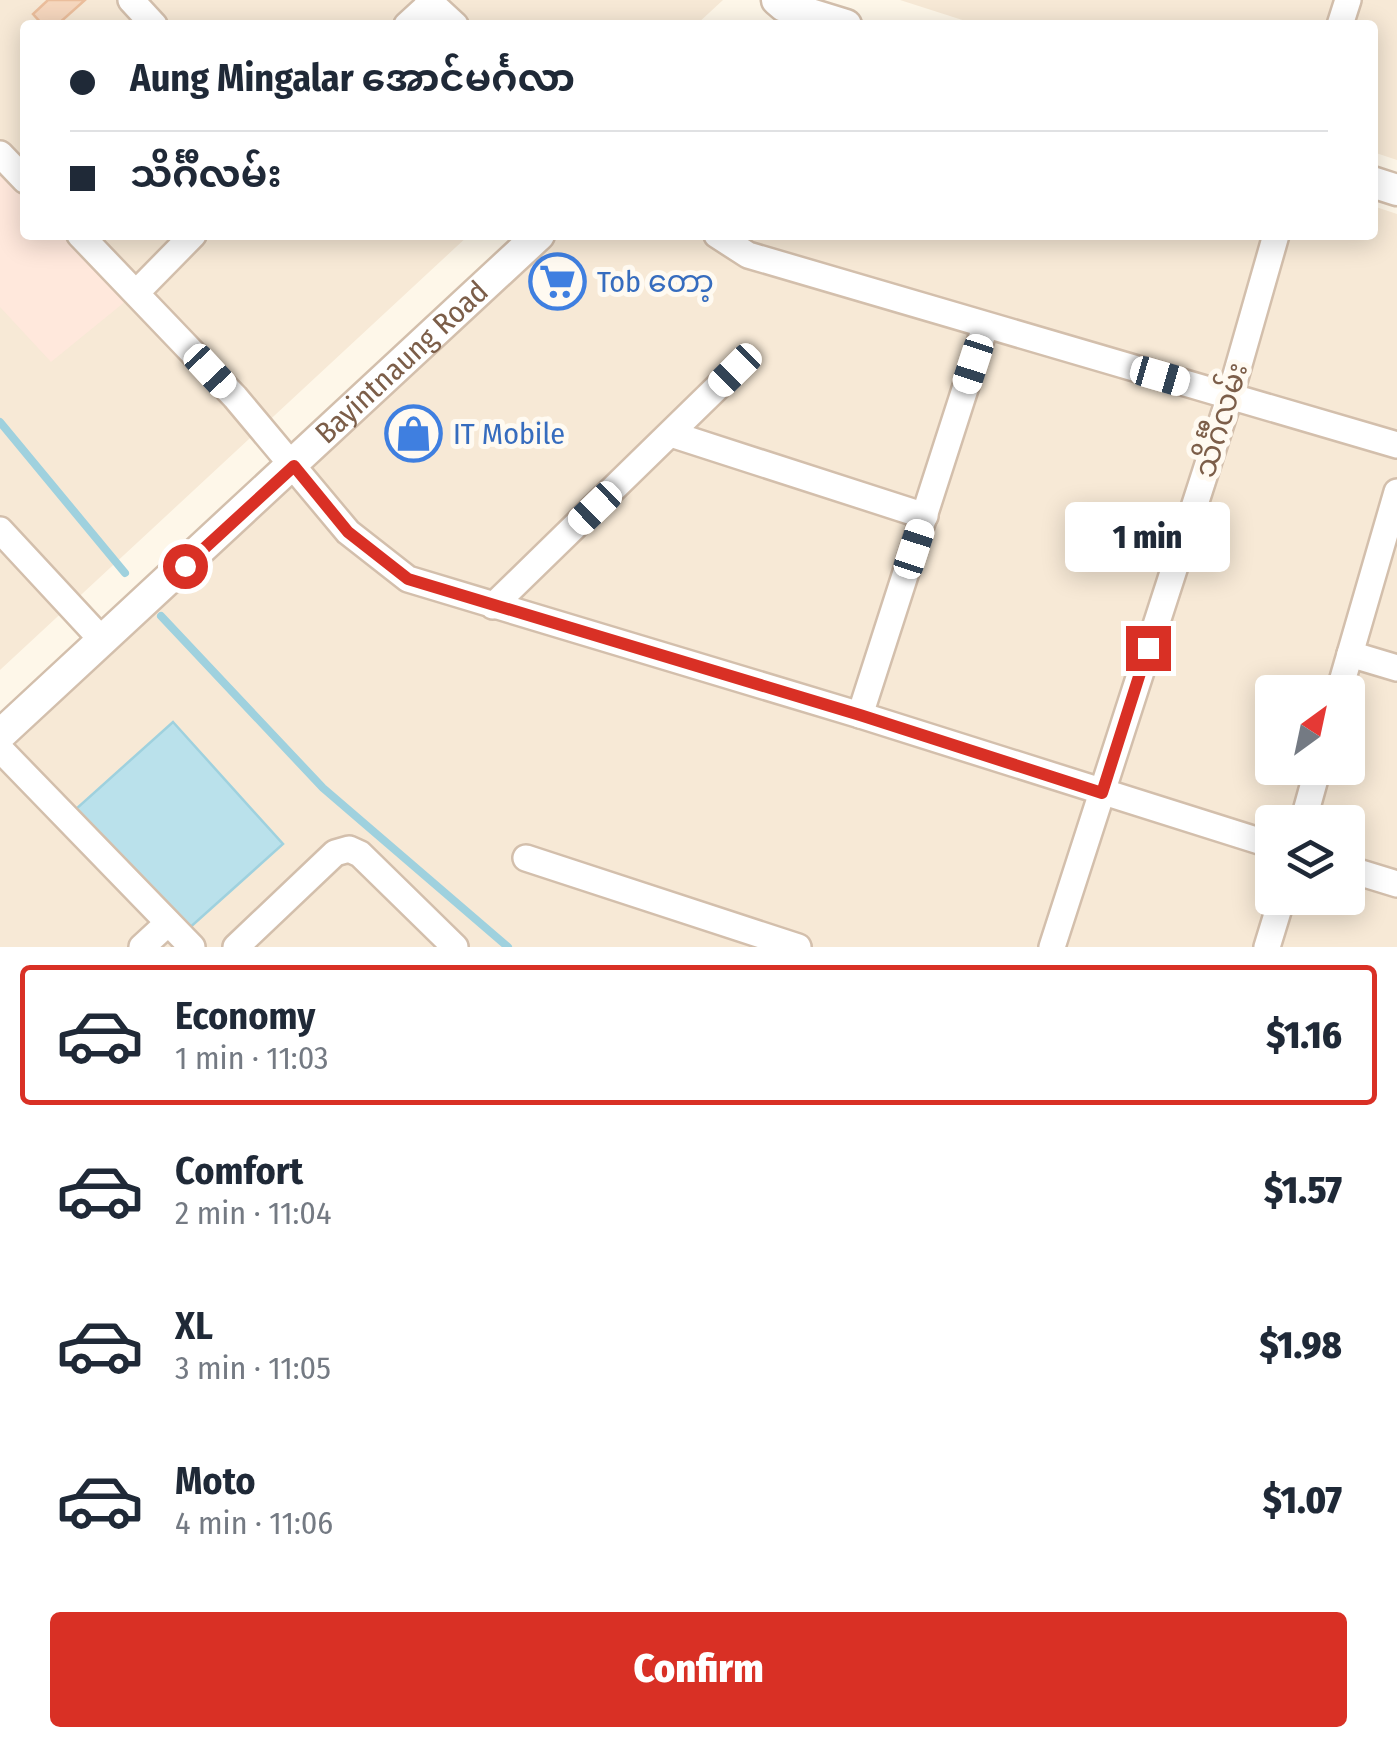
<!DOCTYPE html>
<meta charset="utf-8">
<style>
body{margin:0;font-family:"Fira Sans Condensed","Noto Sans Myanmar",sans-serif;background:#f6f6f7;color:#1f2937;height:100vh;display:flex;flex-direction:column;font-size:38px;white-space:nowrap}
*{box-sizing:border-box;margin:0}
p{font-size:32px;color:#747a83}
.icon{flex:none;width:55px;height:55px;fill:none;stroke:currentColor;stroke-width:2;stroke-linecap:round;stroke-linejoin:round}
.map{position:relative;height:947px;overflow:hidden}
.details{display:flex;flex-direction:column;background:#fff;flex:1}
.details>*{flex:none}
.guide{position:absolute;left:20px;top:20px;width:1358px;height:220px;border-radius:10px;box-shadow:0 5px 25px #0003;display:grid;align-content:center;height:220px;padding:0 50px;background:#fff}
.needle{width:65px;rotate:33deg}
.fabs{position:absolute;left:1255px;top:675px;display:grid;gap:20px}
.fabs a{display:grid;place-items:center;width:110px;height:110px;border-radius:10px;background:#fff;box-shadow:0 5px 25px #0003;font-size:50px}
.end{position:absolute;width:45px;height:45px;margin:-22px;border:12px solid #d93025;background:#fff;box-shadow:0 0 0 5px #fff}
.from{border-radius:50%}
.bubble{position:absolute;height:70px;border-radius:10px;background:#fff;box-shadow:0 5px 25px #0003;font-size:32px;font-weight:800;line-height:70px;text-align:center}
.car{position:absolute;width:30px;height:60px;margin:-30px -15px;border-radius:12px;box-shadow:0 0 8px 2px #0007;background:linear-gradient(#fff 24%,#345 0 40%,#fff 0 76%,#345 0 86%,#fff 0)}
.guide b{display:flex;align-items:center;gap:35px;height:95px;font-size:38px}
.guide b+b{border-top:2px solid #e0e1e3}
.guide i{width:25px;height:25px;background:#1f2937}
ul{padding:18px 0 0;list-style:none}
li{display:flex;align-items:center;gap:30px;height:140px;margin:0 20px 15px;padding:0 30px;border:5px solid transparent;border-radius:10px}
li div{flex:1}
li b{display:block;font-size:38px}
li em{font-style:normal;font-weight:800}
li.active{border-color:#d93025}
li>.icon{width:90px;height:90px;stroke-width:1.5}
.primary-button{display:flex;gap:20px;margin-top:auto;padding:20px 50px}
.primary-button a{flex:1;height:115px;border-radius:10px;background:#d93025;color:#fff;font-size:40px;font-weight:800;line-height:115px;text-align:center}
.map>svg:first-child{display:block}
.residential{fill:#f7e9d6;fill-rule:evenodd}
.commercial{fill:#ffe8dc}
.water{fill:#bae1eb;stroke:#9fd1de;stroke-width:2.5}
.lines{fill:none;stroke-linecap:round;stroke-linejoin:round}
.stream{stroke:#9fd1de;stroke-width:8}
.building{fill:#f6d7be;stroke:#ebbe9c;stroke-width:2.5}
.minor-casing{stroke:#d3bfac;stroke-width:30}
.tertiary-casing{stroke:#d3bfac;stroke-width:35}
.minor{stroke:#fff;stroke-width:25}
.tertiary{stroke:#fff;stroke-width:30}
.route{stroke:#d93025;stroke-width:12}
.labels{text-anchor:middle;stroke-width:10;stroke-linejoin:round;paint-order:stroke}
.shop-label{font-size:30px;fill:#366cbe;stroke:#fffaf1;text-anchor:start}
.street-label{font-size:30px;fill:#7c5e49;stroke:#fffaf1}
</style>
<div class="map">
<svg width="1397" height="947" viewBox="0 0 1397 947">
<rect width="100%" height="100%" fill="#fef7e9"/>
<g class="residential">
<polygon points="0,0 723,0 696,25 25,25 25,235 469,235 0,670"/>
<polygon points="900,0 1397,0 1397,160 1373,152 1372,25 978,25"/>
<path d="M1373 206 1397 214V947H0V759L560 235H1372ZM1272 692H1348V768H1272ZM1272 822H1348V898H1272Z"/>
</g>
<polygon class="commercial" points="0,154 25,180 25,235 80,235 137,292 51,362 0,307"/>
<polygon class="water" points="173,722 283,844 186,931 76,809"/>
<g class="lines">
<g class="stream">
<polyline points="0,422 125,573"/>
<polyline points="161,616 323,788 508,947"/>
</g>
</g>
<polygon class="building" points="48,0 85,0 57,25 43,25 33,14"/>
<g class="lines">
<defs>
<g id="minor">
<polyline points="131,0 154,25"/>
<polyline points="428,0 455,25"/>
<polyline points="407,25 431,3"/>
<polyline points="1340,25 1348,0"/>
<polyline points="0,154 25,180"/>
<polyline points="80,235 235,397 348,532 408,579 860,715 1272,845"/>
<polyline points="717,235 748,255 1397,445"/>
<polyline points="137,292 193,235"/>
<polyline points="671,434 925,516"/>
<polyline points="0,530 103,641"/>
<polyline points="493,606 735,370"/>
<polyline points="1350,654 1397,668"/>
<polyline points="1339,692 1397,492"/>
<polyline points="860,715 985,327"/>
<polyline points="0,749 192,947"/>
<polyline points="1303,822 1318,768"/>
<polyline points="526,858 798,947"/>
<polyline points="1348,869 1397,884"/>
<polyline points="142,947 168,923"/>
<polyline points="236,947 335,853 349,849 360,854 455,947"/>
<polyline points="1052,947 1230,396 1276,235"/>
<polyline points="1267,947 1282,898"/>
</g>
<g id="tertiary">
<polyline points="777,0 784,6 846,25"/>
<polyline points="1372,182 1397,190"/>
<path id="s1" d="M0 735 539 235"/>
</g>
</defs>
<use href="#minor" class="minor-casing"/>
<use href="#tertiary" class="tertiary-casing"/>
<use href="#minor" class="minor"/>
<use href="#tertiary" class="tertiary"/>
</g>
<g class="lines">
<polyline class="route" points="185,566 294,466 348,532 408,579 860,715 1102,793 1148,648"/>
</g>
<defs>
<symbol id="supermarket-ring" viewBox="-11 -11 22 22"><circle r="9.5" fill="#fffaf1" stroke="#3f7fe0" stroke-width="1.5"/><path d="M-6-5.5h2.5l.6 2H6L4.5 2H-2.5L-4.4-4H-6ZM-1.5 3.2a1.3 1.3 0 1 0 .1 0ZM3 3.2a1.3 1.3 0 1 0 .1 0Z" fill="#3f7fe0"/></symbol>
<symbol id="shop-ring" viewBox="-11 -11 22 22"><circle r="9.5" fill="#fffaf1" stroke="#3f7fe0" stroke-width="1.5"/><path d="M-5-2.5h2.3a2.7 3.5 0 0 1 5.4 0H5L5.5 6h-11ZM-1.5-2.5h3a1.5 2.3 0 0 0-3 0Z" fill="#3f7fe0"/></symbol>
</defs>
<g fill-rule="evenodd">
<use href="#supermarket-ring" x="526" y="250" width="63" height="63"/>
<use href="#shop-ring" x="382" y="402" width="63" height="63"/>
</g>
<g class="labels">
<g class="shop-label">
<text x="597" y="292">Tob တော့</text>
<text x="453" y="444">IT Mobile</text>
</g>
<g class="street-label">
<text dy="10" stroke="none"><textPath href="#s1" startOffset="548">Bayintnaung Road</textPath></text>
<text transform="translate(1221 420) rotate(-73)" y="10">သိင်္ဂီလမ်း</text>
</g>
</g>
</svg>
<div class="fabs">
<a><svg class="needle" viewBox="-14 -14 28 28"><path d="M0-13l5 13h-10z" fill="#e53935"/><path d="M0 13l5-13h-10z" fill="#747a83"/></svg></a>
<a><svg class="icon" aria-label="layers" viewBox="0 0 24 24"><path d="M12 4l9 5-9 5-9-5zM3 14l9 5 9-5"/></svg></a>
</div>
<i class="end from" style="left:185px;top:566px"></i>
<i class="end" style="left:1148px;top:648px"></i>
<div class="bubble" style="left:1065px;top:502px;width:165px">1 min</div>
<i class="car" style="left:973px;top:364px;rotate:198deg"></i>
<i class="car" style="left:735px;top:370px;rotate:225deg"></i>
<i class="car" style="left:210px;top:371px;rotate:137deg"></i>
<i class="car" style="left:1160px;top:376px;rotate:106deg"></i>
<i class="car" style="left:595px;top:508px;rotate:226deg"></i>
<i class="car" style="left:914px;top:549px;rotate:18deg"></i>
<div class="guide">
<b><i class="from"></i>Aung Mingalar အောင်မင်္ဂလာ</b>
<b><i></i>သိင်္ဂီလမ်း</b>
</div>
</div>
<section class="details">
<ul>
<li class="active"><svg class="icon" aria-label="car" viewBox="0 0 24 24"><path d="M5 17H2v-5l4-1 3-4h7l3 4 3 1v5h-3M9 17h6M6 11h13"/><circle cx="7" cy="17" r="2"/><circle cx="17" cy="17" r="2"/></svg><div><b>Economy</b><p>1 min · 11:03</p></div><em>$1.16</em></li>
<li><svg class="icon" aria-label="car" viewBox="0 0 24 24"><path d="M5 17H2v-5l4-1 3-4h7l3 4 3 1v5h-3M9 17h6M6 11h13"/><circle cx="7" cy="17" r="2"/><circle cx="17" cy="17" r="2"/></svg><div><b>Comfort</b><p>2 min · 11:04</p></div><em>$1.57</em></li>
<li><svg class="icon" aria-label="car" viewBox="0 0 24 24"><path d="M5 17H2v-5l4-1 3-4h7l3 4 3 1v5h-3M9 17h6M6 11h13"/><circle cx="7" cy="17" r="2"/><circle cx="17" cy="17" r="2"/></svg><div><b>XL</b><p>3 min · 11:05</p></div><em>$1.98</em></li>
<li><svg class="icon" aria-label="car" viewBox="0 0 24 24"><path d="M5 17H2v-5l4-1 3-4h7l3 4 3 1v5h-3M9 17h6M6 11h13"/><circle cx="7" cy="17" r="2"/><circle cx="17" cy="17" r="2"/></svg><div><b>Moto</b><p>4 min · 11:06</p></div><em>$1.07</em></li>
</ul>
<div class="primary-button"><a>Confirm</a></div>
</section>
